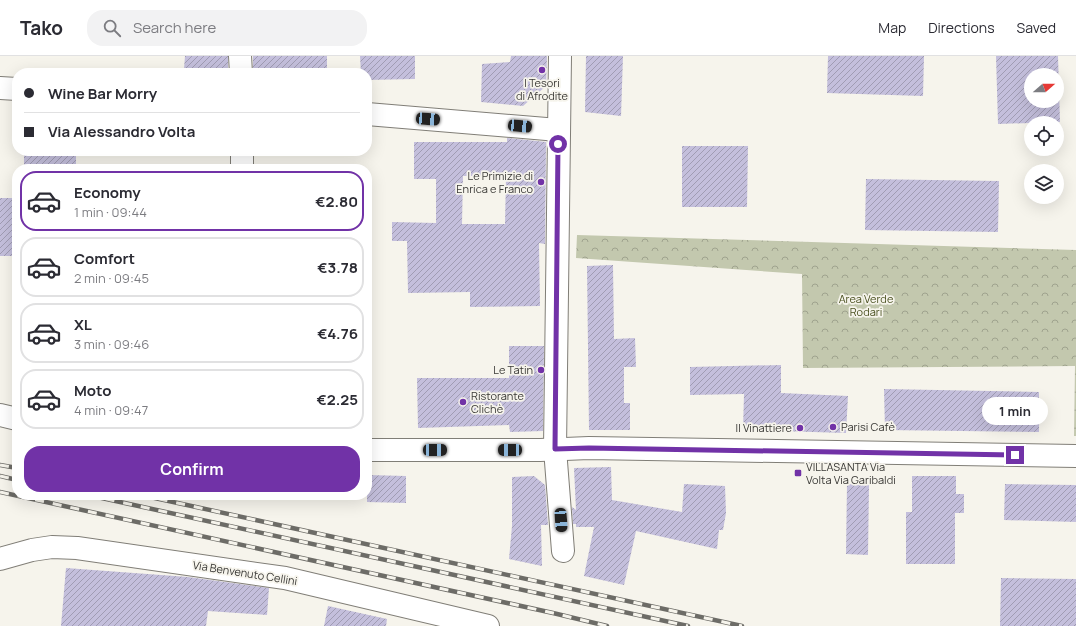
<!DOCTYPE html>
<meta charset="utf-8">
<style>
body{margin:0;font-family:Manrope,sans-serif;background:#f2f2f3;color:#2b2b33;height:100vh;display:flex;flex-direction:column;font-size:15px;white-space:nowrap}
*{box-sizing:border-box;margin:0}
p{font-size:13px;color:#7c7c81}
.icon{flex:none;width:22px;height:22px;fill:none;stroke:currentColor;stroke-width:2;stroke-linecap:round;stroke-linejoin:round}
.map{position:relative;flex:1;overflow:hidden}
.sheet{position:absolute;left:12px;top:108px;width:360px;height:336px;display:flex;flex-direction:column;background:#fff;border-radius:16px;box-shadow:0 4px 16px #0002}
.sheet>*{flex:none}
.banner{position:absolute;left:12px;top:12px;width:360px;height:88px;border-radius:16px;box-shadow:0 4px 16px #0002;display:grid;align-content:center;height:88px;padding:0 12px;background:#fff}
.needle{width:26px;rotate:70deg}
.buttons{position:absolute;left:1024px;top:12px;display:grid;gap:8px}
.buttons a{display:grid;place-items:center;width:40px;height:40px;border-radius:50%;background:#fff;box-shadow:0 4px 16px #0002;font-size:20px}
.end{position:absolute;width:18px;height:18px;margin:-9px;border:5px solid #7132a7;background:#fff;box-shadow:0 0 0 2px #fff}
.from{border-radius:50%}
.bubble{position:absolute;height:28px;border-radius:14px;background:#fff;box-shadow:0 4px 16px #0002;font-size:13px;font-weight:700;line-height:28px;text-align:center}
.car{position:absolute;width:12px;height:24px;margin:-12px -6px;border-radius:5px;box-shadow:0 0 3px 1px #0007;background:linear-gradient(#222 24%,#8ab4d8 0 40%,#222 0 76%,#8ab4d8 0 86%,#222 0)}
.banner b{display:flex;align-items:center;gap:14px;height:38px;font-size:15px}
.banner b+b{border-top:1px solid #e1e1e2}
.banner i{width:10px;height:10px;background:#2b2b33}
ul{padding:7px 0 0;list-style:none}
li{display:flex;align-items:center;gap:12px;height:60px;margin:0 8px 6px;padding:0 4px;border:2px solid #e1e1e2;border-radius:16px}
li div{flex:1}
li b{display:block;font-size:15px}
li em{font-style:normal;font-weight:700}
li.selected{border-color:#7132a7}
li>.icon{width:36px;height:36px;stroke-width:1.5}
.cta{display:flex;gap:8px;margin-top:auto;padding:8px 12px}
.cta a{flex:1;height:46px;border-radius:16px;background:#7132a7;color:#fff;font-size:16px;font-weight:700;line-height:46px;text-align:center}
header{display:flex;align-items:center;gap:24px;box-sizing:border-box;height:56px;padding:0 20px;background:#fff;border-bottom:1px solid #e1e1e2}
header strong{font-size:19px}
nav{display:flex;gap:22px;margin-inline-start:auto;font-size:14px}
.search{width:280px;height:36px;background:#f2f2f3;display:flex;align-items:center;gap:10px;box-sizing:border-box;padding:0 14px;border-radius:16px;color:#7c7c81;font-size:15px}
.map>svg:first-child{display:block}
.park{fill:url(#park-crowns)}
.building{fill:url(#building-hatch);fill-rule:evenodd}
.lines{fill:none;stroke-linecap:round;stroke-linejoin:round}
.street-casing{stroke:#807e77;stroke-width:24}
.secondary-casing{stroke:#807e77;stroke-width:24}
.street{stroke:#fff;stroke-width:22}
.secondary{stroke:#fff;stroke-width:22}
.rail-casing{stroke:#6d6c67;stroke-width:4.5}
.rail{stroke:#f6f4ec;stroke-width:3;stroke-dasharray:9;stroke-linecap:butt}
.route{stroke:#7132a7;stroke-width:5}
.poi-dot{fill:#7132a7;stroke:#f6f4ec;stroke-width:1.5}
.labels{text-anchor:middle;stroke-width:3.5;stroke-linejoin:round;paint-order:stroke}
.poi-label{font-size:11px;fill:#393835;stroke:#f6f4ec;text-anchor:end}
.park-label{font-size:11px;fill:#4a5120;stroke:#f6f4ec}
.street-label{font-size:11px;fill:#393835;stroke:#f6f4ec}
</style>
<header>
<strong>Tako</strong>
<div class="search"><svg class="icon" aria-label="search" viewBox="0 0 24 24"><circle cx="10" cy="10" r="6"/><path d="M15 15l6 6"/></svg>Search here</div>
<nav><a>Map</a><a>Directions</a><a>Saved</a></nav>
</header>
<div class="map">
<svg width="1076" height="570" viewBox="0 0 1076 570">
<defs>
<pattern id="park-crowns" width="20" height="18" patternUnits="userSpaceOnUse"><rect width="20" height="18" fill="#c3c8ae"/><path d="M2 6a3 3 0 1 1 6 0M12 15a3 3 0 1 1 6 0" fill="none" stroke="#9fa38e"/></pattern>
<pattern id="building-hatch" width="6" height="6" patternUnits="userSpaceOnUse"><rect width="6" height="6" fill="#c4bfdc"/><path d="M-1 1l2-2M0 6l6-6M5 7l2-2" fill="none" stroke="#a09cb3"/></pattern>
</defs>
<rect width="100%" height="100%" fill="#f6f4ec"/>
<polygon class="park" points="577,179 1076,194 1076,380 1074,380 1075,310 803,312 802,218 576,202"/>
<g class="building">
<polygon points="185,0 228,0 228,16 184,13"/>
<rect x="253" y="0" width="74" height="17"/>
<polygon points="360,0 415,0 415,23 367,24 367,17 361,17"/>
<polygon points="511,0 547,0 546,30 523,50 481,46 482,8 510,6"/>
<polygon points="586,0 623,0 621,60 585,56"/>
<polygon points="828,0 924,0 923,40 827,37"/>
<path d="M996 0H1058L1060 66 998 68ZM1031 19H1057V45H1031Z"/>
<path d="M507 82 546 86 545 188 539 187 540 250 470 251V236L408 237 407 185H392V166L436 167V123H414V86H507ZM463 120H506L505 168H462Z"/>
<polygon points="682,90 748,90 747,151 682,151"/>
<rect x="24" y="95" width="52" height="18"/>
<polygon points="866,123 999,125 998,176 865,174"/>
<rect x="0" y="142" width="17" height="58"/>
<polygon points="613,209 614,283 635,282 636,311 624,311 624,347 630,347 630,374 589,374 587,210"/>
<polygon points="509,290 544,290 543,375 510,376 509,369 418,372 417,322 509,322"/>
<polygon points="781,309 781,337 848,340 846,377 743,374 744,338 690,339 690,311"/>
<polygon points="884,333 1039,336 1039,376 885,374"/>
<polygon points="611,411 612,444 682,456 684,428 725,430 726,457 723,474 719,474 717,493 636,475 624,529 584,520 594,471 576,471 576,468 573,468 572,451 576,454 574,412"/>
<polygon points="367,419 406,420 406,447 367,446"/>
<polygon points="534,420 545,429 548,469 541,469 542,510 509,503 512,470 512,421"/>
<polygon points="912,420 956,420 956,438 964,438 964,457 955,457 955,508 906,508 906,456 912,456"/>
<polygon points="847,428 869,429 868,499 846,498"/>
<polygon points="1005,428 1076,429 1076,466 1004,464"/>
<polygon points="66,512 188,521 269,532 267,559 208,555 206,570 61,570"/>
<polygon points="1001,522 1076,523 1076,570 1000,570"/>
<polygon points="328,550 387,563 386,570 324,570"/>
</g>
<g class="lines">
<defs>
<g id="street">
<polyline points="240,0 241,17"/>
<polyline points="560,0 555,393 563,495"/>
<polyline points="0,32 17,33"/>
<polyline points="367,58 558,74"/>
<polyline points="242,95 242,113"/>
<polyline points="0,503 32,494 52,491 77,492 285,522 488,570"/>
</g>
<g id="secondary">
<polyline points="0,359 17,363"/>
<polyline points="367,394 540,394 589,392 1076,400"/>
</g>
</defs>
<use href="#street" class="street-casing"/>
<use href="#secondary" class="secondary-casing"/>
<use href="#street" class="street"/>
<use href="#secondary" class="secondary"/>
<defs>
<g id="rail">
<polyline points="0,409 17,412"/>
<polyline points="0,420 17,424"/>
<polyline points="0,436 553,557 607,570"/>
<polyline points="88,439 688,570"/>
<polyline points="141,439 742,570"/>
</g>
</defs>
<use href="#rail" class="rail-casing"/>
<use href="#rail" class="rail"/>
</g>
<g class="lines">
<polyline class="route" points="558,88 555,393 589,392 1015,399"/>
</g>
<g class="poi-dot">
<circle cx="542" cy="14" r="4"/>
<circle cx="541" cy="126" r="4"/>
<circle cx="541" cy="314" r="4"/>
<circle cx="463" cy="346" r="4"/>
<circle cx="833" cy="371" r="4"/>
<circle cx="800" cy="372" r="4"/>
<rect x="794" y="413" width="8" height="8" rx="2"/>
</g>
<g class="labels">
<g class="poi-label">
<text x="542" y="31" text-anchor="middle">I Tesori<tspan x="542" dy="13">di Afrodite</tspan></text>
<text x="533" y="124">Le Primizie di<tspan x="533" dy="13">Enrica e Franco</tspan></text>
<text x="533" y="318">Le Tatin</text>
<text x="471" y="344" text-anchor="start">Ristorante<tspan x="471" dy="13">Clichè</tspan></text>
<text x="841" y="375" text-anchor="start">Parisi Cafè</text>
<text x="792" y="376">Il Vinattiere</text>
<text x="806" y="415" text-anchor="start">VILLASANTA Via<tspan x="806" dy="13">Volta Via Garibaldi</tspan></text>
</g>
<g class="park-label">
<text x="866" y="247">Area Verde<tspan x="866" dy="13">Rodari</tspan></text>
</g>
<g class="street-label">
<text transform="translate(245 517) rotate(9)" y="4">Via Benvenuto Cellini</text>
</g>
</g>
</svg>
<div class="buttons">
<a><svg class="needle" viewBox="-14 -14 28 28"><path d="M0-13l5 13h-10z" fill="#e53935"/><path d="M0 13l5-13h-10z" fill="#7c7c81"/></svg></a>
<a><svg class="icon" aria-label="locate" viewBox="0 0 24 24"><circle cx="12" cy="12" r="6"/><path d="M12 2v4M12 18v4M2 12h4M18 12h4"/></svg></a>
<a><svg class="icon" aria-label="layers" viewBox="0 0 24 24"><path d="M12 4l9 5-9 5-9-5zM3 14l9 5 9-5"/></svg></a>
</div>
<i class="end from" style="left:558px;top:88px"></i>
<i class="end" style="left:1015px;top:399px"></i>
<div class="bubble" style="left:982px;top:341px;width:66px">1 min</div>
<i class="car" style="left:428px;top:63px;rotate:94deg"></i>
<i class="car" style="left:520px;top:70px;rotate:95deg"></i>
<i class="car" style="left:435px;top:394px;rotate:90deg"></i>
<i class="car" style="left:510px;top:394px;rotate:270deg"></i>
<i class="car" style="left:561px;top:464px;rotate:176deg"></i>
<div class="banner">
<b><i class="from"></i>Wine Bar Morry</b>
<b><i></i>Via Alessandro Volta</b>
</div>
<section class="sheet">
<ul>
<li class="selected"><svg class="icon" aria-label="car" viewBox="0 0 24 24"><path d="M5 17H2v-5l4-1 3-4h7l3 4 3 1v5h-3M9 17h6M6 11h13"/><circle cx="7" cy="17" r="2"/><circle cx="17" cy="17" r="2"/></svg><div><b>Economy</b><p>1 min · 09:44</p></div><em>€2.80</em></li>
<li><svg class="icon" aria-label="car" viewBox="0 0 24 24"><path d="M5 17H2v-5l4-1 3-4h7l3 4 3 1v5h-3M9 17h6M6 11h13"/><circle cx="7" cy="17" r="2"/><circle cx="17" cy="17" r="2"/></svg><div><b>Comfort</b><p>2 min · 09:45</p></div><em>€3.78</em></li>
<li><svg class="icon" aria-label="car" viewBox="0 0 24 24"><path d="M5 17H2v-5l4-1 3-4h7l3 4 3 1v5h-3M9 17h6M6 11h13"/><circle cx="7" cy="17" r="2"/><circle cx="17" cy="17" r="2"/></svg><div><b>XL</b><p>3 min · 09:46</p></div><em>€4.76</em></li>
<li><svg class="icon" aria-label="car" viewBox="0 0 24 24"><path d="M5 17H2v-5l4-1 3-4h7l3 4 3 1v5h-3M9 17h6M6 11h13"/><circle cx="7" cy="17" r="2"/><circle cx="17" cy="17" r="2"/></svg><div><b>Moto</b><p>4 min · 09:47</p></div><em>€2.25</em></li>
</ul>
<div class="cta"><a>Confirm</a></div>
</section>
</div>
